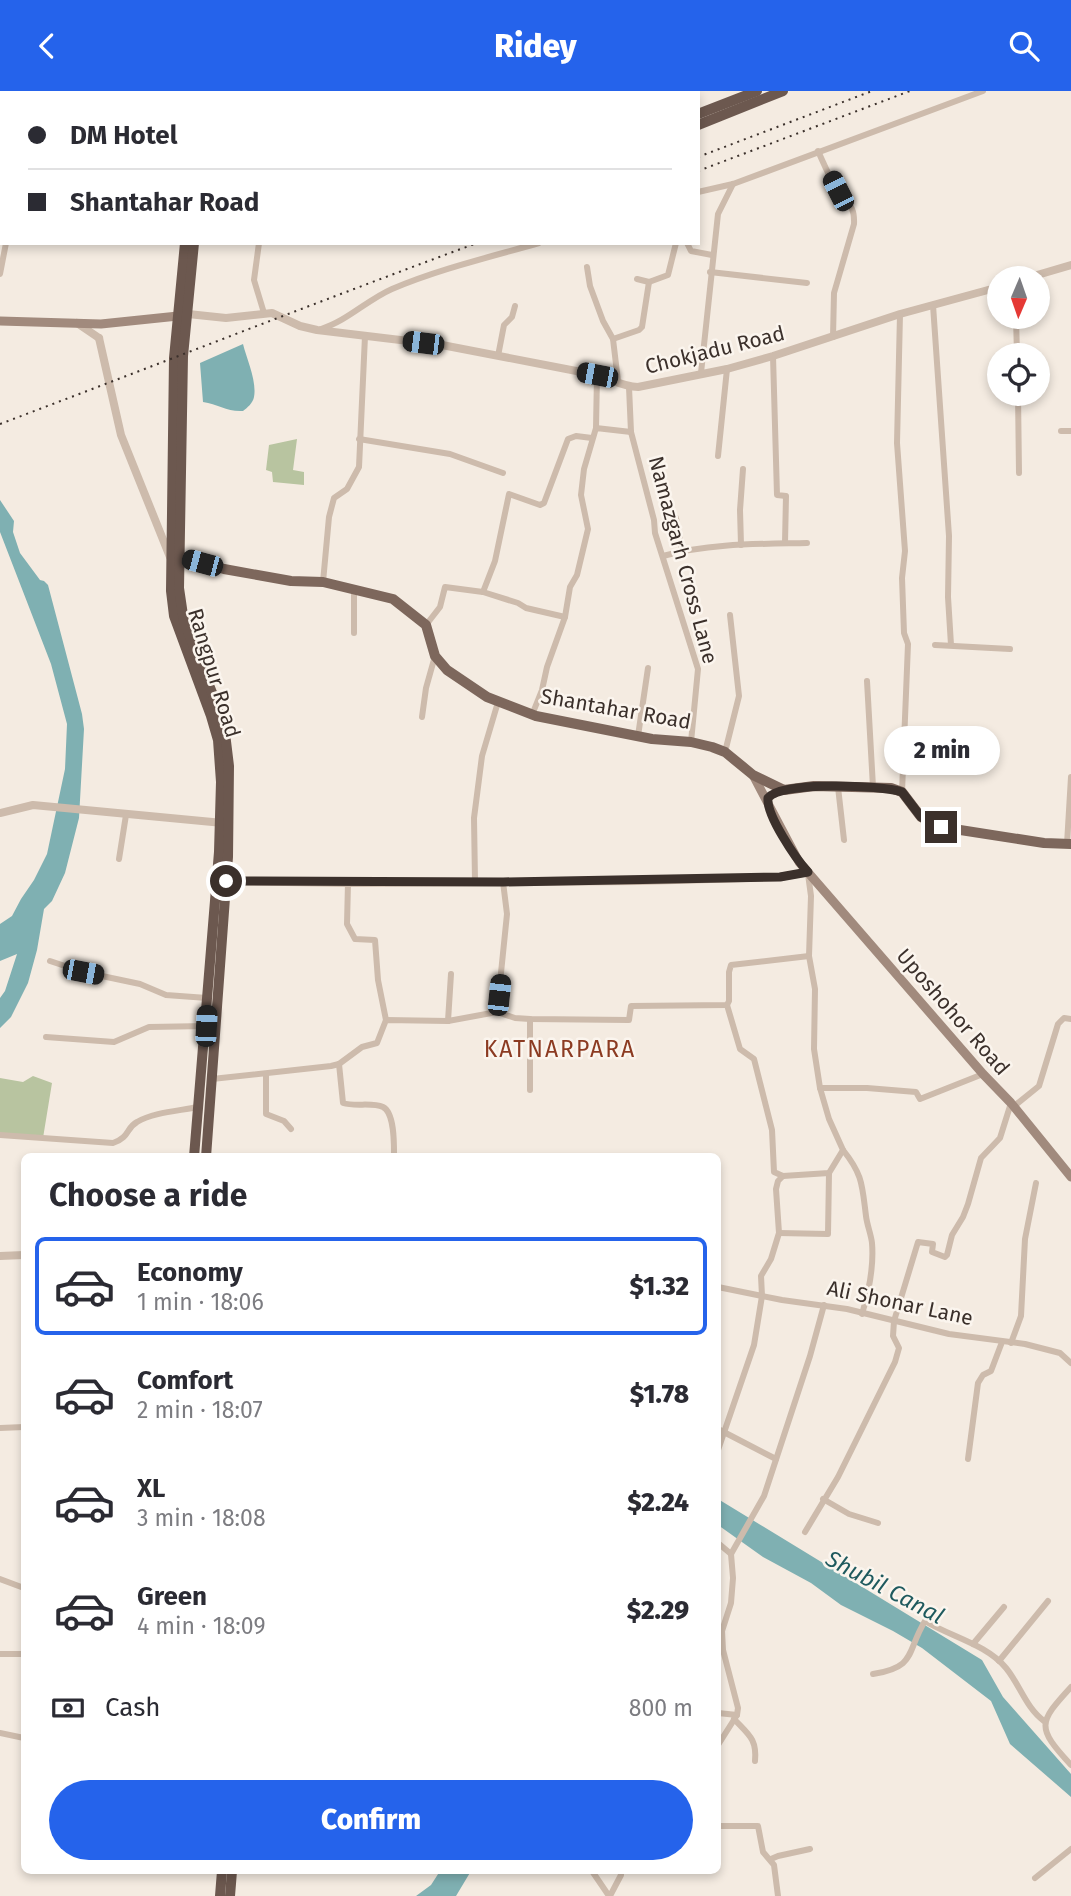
<!DOCTYPE html>
<meta charset="utf-8">
<style>
body{margin:0;font-family:"Fira Sans",sans-serif;background:#f2f2f3;color:#2b2b33;height:100vh;display:flex;flex-direction:column;font-size:26px;white-space:nowrap}
*{box-sizing:border-box;margin:0}
p{font-size:23px;color:#7c7c81}
.icon{flex:none;width:38px;height:38px;fill:none;stroke:currentColor;stroke-width:2;stroke-linecap:round;stroke-linejoin:round}
.map{position:relative;flex:1;overflow:hidden}
.drawer{position:absolute;left:21px;top:1062px;width:700px;height:721px;display:flex;flex-direction:column;background:#fff;border-radius:10px;box-shadow:0 4px 10px #0003}
.drawer>*{flex:none}
.guide{position:absolute;left:0px;top:0px;width:700px;height:154px;box-shadow:0 4px 10px #0003;display:grid;align-content:center;height:154px;padding:0 28px;background:#fff}
.needle{width:46px;rotate:182deg}
.tools{position:absolute;left:987px;top:175px;display:grid;gap:14px}
.tools a{display:grid;place-items:center;width:63px;height:63px;border-radius:50%;background:#fff;box-shadow:0 4px 10px #0003;font-size:35px}
.end{position:absolute;width:32px;height:32px;margin:-16px;border:9px solid #3b302b;background:#fff;box-shadow:0 0 0 4px #fff}
.from{border-radius:50%}
.bubble{position:absolute;height:49px;border-radius:24px;background:#fff;box-shadow:0 4px 10px #0003;font-size:23px;font-weight:800;line-height:49px;text-align:center}
.car{position:absolute;width:21px;height:42px;margin:-21px -10px;border-radius:9px;box-shadow:0 0 5px 2px #0007;background:linear-gradient(#222 24%,#8ab4d8 0 40%,#222 0 76%,#8ab4d8 0 86%,#222 0)}
.guide b{display:flex;align-items:center;gap:24px;height:66px;font-size:26px}
.guide b+b{border-top:2px solid #e1e1e2}
.guide i{width:18px;height:18px;background:#2b2b33}
ul{padding:0;list-style:none}
li{display:flex;align-items:center;gap:21px;height:98px;margin:0 14px 10px;padding:0 14px;border:4px solid transparent;border-radius:10px}
li div{flex:1}
li b{display:block;font-size:26px}
li em{font-style:normal;font-weight:800}
li.current{border-color:#2563eb}
li>.icon{width:63px;height:63px;stroke-width:1.5}
h2{padding:0 28px;font-size:32px;line-height:84px}
.pay{display:flex;align-items:center;gap:18px;height:77px;padding:0 28px;font-size:26px}
.pay p{margin-inline-start:auto}
.primary-button{display:flex;gap:14px;margin-top:auto;padding:14px 28px}
.primary-button a{flex:1;height:80px;border-radius:42px;background:#2563eb;color:#fff;font-size:28px;font-weight:800;line-height:80px;text-align:center}
header{display:flex;justify-content:space-between;align-items:center;height:91px;padding:0 28px;background:#2563eb;color:#fff;font-size:32px;font-weight:800}
.map>svg:first-child{display:block}
.green{fill:#b8c4a0}
.water{fill:#7fb0b2}
.lines{fill:none;stroke-linecap:round;stroke-linejoin:round}
.minor{stroke:#cdbbac;stroke-width:6}
.tertiary{stroke:#cdbbac;stroke-width:8}
.secondary{stroke:#a18a7d;stroke-width:9}
.primary{stroke:#7d675c;stroke-width:10}
.trunk{stroke:#6c584f;stroke-width:10}
.rail{stroke:#3b302b;stroke-width:2;stroke-dasharray:2 5;stroke-linecap:butt}
.route{stroke:#3b302b;stroke-width:9}
.labels{text-anchor:middle;stroke-width:5;stroke-linejoin:round;paint-order:stroke}
.street-label{font-size:21px;fill:#3b302b;stroke:#fbf5ee}
.neighbourhood-label{font-size:23px;letter-spacing:2px;fill:#8c3b22;stroke:#fbf5ee}
.water-label{font-size:23px;font-style:italic;fill:#1f5a5e;stroke:#fbf5ee}
</style>
<header><svg class="icon" aria-label="back" viewBox="0 0 24 24"><path d="M15 5l-7 7 7 7"/></svg>Ridey<svg class="icon" aria-label="search" viewBox="0 0 24 24"><circle cx="10" cy="10" r="6"/><path d="M15 15l6 6"/></svg></header>
<div class="map">
<svg width="1071" height="1805" viewBox="0 0 1071 1805">
<rect width="100%" height="100%" fill="#f4ebe1"/>
<g class="green">
<polygon points="297,348 293,379 304,381 304,394 273,391 272,381 266,379 269,354"/>
<polygon points="33,985 52,992 43,1047 0,1042 0,987 23,991"/>
</g>
<g class="water">
<path d="M243 253C247 269 257 290 254 306 253 312 247 317 243 320 227 321 218 313 203 311L200 272Z"/>
<polygon points="0,409 14,430 13,441 20,462 40,489 44,490 48,494 82,623 84,638 79,727 65,782 52,810 44,818 37,859 28,892 11,926 0,937 0,907 5,900 17,863 0,870 0,833 12,825 21,808 34,789 47,763 65,678 67,633 51,573 0,441"/>
<polygon points="718,1408 982,1569 1003,1606 1071,1683 1071,1706 1010,1653 991,1610 922,1557 893,1540 841,1514 811,1492 763,1466 718,1434"/>
<polygon points="440,1780 471,1780 456,1805 416,1805 431,1794"/>
</g>
<g class="lines">
<g class="minor">
<polyline points="33,2 33,0"/>
<polyline points="90,2 91,0"/>
<polyline points="141,2 143,0"/>
<polyline points="280,2 280,0"/>
<polyline points="393,2 394,0"/>
<path d="M818 60C824 73 829 86 837 98 846 113 855 112 854 133L834 202 833 246"/>
<polyline points="698,101 733,93 983,0"/>
<polyline points="259,152 254,189 264,222"/>
<polyline points="687,152 691,160 712,164"/>
<polyline points="587,176 590,195 603,230 613,248 618,290"/>
<polyline points="710,181 807,192"/>
<polyline points="0,183 6,152"/>
<polyline points="637,188 649,191 668,184 676,152"/>
<polyline points="933,214 949,445 948,506 951,554"/>
<polyline points="900,223 897,352 905,460 902,487 904,542 908,553 902,701"/>
<polyline points="1016,226 1017,264"/>
<path d="M321 238C347 230 367 209 392 198 439 178 490 166 539 152"/>
<polyline points="613,248 639,239 642,236 649,191"/>
<polyline points="498,265 504,234 512,226 515,215"/>
<polyline points="773,265 777,404 786,405 785,452"/>
<polyline points="701,282 718,123 733,93"/>
<polyline points="629,296 631,341 654,429 655,442 698,578 691,651"/>
<polyline points="1018,303 1019,382"/>
<polyline points="596,337 597,284"/>
<polyline points="1061,340 1071,340"/>
<polyline points="359,348 450,363 503,382"/>
<polyline points="718,365 727,278"/>
<polyline points="676,427 682,460"/>
<polyline points="741,454 740,419 743,378"/>
<path d="M663 465C709 452 759 453 807 452"/>
<polyline points="323,491 329,426 334,407 347,398 359,376 365,245"/>
<polyline points="354,497 354,542"/>
<polyline points="483,501 495,470 509,403 540,414 544,412 568,348 576,345 592,347"/>
<polyline points="426,534 440,516 445,496 483,501 518,512 526,517 565,526"/>
<polyline points="935,554 1010,558"/>
<polyline points="867,590 873,696"/>
<polyline points="532,624 542,599 547,576 565,526 570,496 577,484 588,438 581,404 584,378 596,337 631,341"/>
<polyline points="422,626 426,597 435,565"/>
<polyline points="638,645 648,577"/>
<polyline points="725,661 739,605 730,524"/>
<polyline points="838,696 844,749"/>
<polyline points="1067,753 1071,686"/>
<polyline points="119,768 126,724"/>
<polyline points="475,790 474,727 482,665 498,611"/>
<polyline points="348,792 347,833 355,848 375,849 378,889 386,929"/>
<polyline points="50,870 83,881 140,893 166,904 207,907"/>
<polyline points="727,914 740,958 754,968 772,1039 774,1081 783,1085"/>
<polyline points="497,921 515,927 530,928 629,929 631,915 727,914 729,910 729,881 731,874 809,865"/>
<polyline points="497,921 507,823 503,791"/>
<polyline points="530,928 530,999"/>
<polyline points="448,930 451,883"/>
<polyline points="46,946 114,951 149,936 206,935"/>
<path d="M339 973 343 1012C355 1016 372 1011 383 1016 395 1022 394 1055 394 1066"/>
<polyline points="266,983 266,1023 284,1030 291,1038"/>
<polyline points="212,988 331,975 339,973 362,956 377,952 386,929 448,930 497,921"/>
<polyline points="820,997 867,997 916,1001 920,1008 983,983"/>
<polyline points="1013,1016 1039,995 1058,933 1064,927 1071,928"/>
<path d="M0 1044 113 1052C130 1046 126 1037 137 1031 154 1021 179 1020 198 1016"/>
<path d="M843 1059C863 1084 862 1094 866 1125 867 1134 871 1143 872 1152 874 1176 869 1200 862 1223"/>
<polyline points="779,1142 828,1143 829,1082"/>
<polyline points="718,1196 782,1209 847,1218 949,1243 1025,1253 1060,1262 1071,1272"/>
<polyline points="1011,1252 1021,1225 1025,1148 1036,1092"/>
<polyline points="0,1337 24,1336"/>
<polyline points="718,1338 776,1368"/>
<polyline points="718,1359 754,1254 762,1205 761,1185 771,1168 779,1142 776,1098 778,1090 783,1085 829,1082 843,1059 829,1028 820,997 814,958 815,898 809,865 811,805 808,783"/>
<polyline points="968,1368 978,1292 983,1284 991,1280 1002,1251"/>
<polyline points="823,1408 849,1423 878,1432"/>
<polyline points="805,1441 838,1386 895,1271 899,1257 893,1245 894,1230 918,1151 933,1153 932,1161 945,1166 947,1164 952,1144 963,1126 968,1113 981,1067 1000,1047 1011,1012"/>
<polyline points="718,1452 731,1463"/>
<polyline points="0,1488 24,1497"/>
<polyline points="973,1553 1004,1516"/>
<polyline points="0,1563 24,1563"/>
<polyline points="999,1570 1048,1510"/>
<path d="M873 1583C917 1576 906 1561 925 1530 951 1546 986 1553 1006 1577 1020 1594 1026 1617 1044 1630"/>
<path d="M1071 1596C1038 1632 1036 1636 1071 1674"/>
<polyline points="718,1622 737,1624"/>
<path d="M734 1628C749 1644 757 1648 755 1670"/>
<polyline points="0,1642 24,1647"/>
<polyline points="718,1654 737,1624 738,1617 723,1559 722,1540 731,1512 733,1487 731,1463 764,1405 810,1265 824,1214"/>
<polyline points="718,1735 758,1735 763,1761 774,1774 778,1805"/>
<polyline points="771,1768 778,1765 810,1758"/>
<polyline points="592,1780 609,1805"/>
<polyline points="1035,1787 1071,1758"/>
<polyline points="610,1805 621,1784 621,1780"/>
</g>
<g class="tertiary">
<polyline points="1027,187 1071,174"/>
<path d="M188 223 226 227 272 222 300 235 317 239 442 254 597 284C610 288 624 296 638 296L727 278 773 265 900 223 999 196"/>
<polyline points="77,232 99,247"/>
<polyline points="99,247 121,344 170,466"/>
<polyline points="0,722 33,714 223,732"/>
<polyline points="226,790 348,792 640,790 780,786 808,781"/>
<polyline points="0,1165 24,1164"/>
</g>
<g class="secondary">
<polyline points="0,230 101,233 178,225"/>
<polyline points="753,684 799,771 983,983 1011,1012 1071,1086"/>
</g>
<polyline class="primary" points="179,465 224,478 291,490 323,491 393,508 426,534 435,565 447,579 487,606 536,625 652,648 691,651 712,656 725,661 753,684 784,699 814,695 891,697 902,701 921,726 941,736 1044,752 1071,753"/>
<g class="trunk">
<polyline points="445,0 450,2"/>
<polyline points="472,0 476,2"/>
<polyline points="198,2 198,0"/>
<polyline points="208,2 209,0"/>
<polyline points="698,23 757,0"/>
<polyline points="698,34 783,0"/>
<polyline points="185,152 174,267 171,500 174,525 211,625 218,649 221,691 219,761 194,1066"/>
<polyline points="194,152 183,265 179,497 184,531 215,609 225,642 229,675 228,766 206,1066"/>
<polyline points="220,1805 222,1780"/>
<polyline points="230,1805 232,1780"/>
</g>
<g class="rail">
<polyline points="698,66 872,0"/>
<polyline points="698,80 910,0"/>
<path d="M0 333C159 273 317 211 477 152"/>
</g>
</g>
<g class="lines">
<path class="route" d="M226 790 503 791 780 786 808 781C796 768 766 724 768 707 781 690 881 694 902 701L921 726 941 736"/>
</g>
<g class="labels">
<g class="street-label">
<text transform="translate(715 259) rotate(-14)" y="7">Chokjadu Road</text>
<text transform="translate(683 469) rotate(75)" y="7">Namazgarh Cross Lane</text>
<text transform="translate(214 582) rotate(73)" y="7">Rangpur Road</text>
<text transform="translate(616 618) rotate(10)" y="7">Shantahar Road</text>
<text transform="translate(953 921) rotate(49)" y="7">Uposhohor Road</text>
<text transform="translate(900 1212) rotate(12)" y="7">Ali Shonar Lane</text>
</g>
<g class="neighbourhood-label">
<text x="560" y="966">KATNARPARA</text>
</g>
<g class="water-label">
<text transform="translate(885 1496) rotate(28)" y="8">Shubil Canal</text>
</g>
</g>
</svg>
<div class="tools">
<a><svg class="needle" viewBox="-14 -14 28 28"><path d="M0-13l5 13h-10z" fill="#e53935"/><path d="M0 13l5-13h-10z" fill="#7c7c81"/></svg></a>
<a><svg class="icon" aria-label="locate" viewBox="0 0 24 24"><circle cx="12" cy="12" r="6"/><path d="M12 2v4M12 18v4M2 12h4M18 12h4"/></svg></a>
</div>
<i class="end from" style="left:226px;top:790px"></i>
<i class="end" style="left:941px;top:736px"></i>
<div class="bubble" style="left:884px;top:635px;width:116px">2 min</div>
<i class="car" style="left:838px;top:100px;rotate:333deg"></i>
<i class="car" style="left:423px;top:252px;rotate:277deg"></i>
<i class="car" style="left:597px;top:284px;rotate:281deg"></i>
<i class="car" style="left:202px;top:472px;rotate:285deg"></i>
<i class="car" style="left:83px;top:881px;rotate:101deg"></i>
<i class="car" style="left:499px;top:904px;rotate:6deg"></i>
<i class="car" style="left:206px;top:935px;rotate:3deg"></i>
<div class="guide">
<b><i class="from"></i>DM Hotel</b>
<b><i></i>Shantahar Road</b>
</div>
<section class="drawer">
<h2>Choose a ride</h2>
<ul>
<li class="current"><svg class="icon" aria-label="car" viewBox="0 0 24 24"><path d="M5 17H2v-5l4-1 3-4h7l3 4 3 1v5h-3M9 17h6M6 11h13"/><circle cx="7" cy="17" r="2"/><circle cx="17" cy="17" r="2"/></svg><div><b>Economy</b><p>1 min · 18:06</p></div><em>$1.32</em></li>
<li><svg class="icon" aria-label="car" viewBox="0 0 24 24"><path d="M5 17H2v-5l4-1 3-4h7l3 4 3 1v5h-3M9 17h6M6 11h13"/><circle cx="7" cy="17" r="2"/><circle cx="17" cy="17" r="2"/></svg><div><b>Comfort</b><p>2 min · 18:07</p></div><em>$1.78</em></li>
<li><svg class="icon" aria-label="car" viewBox="0 0 24 24"><path d="M5 17H2v-5l4-1 3-4h7l3 4 3 1v5h-3M9 17h6M6 11h13"/><circle cx="7" cy="17" r="2"/><circle cx="17" cy="17" r="2"/></svg><div><b>XL</b><p>3 min · 18:08</p></div><em>$2.24</em></li>
<li><svg class="icon" aria-label="car" viewBox="0 0 24 24"><path d="M5 17H2v-5l4-1 3-4h7l3 4 3 1v5h-3M9 17h6M6 11h13"/><circle cx="7" cy="17" r="2"/><circle cx="17" cy="17" r="2"/></svg><div><b>Green</b><p>4 min · 18:09</p></div><em>$2.29</em></li>
</ul>
<div class="pay"><svg class="icon" aria-label="cash" viewBox="0 0 24 24"><path d="M3 7h18v10H3z"/><circle cx="12" cy="12" r="2"/></svg>Cash<p>800 m</p></div>
<div class="primary-button"><a>Confirm</a></div>
</section>
</div>
